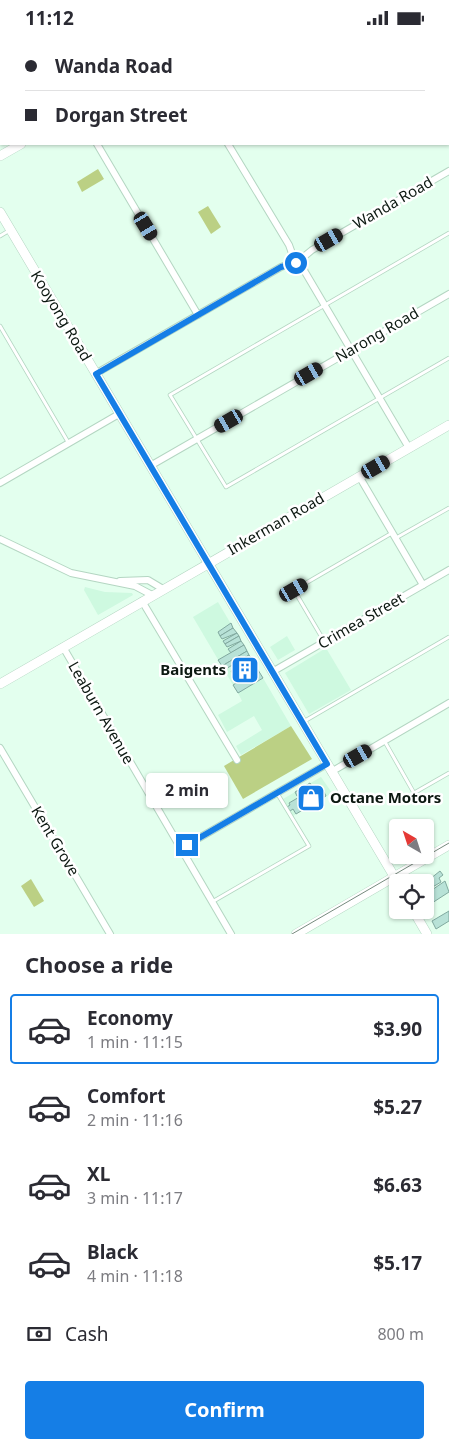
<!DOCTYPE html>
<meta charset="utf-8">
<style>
body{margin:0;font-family:"Noto Sans",sans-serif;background:#f2f2f3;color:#2b2b33;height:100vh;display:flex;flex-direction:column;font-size:19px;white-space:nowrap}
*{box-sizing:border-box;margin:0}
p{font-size:16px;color:#7c7c81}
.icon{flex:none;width:28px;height:28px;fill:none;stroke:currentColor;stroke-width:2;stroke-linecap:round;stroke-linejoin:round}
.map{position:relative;height:899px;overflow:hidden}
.details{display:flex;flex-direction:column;background:#fff;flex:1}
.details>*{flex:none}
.banner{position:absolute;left:0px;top:0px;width:450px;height:110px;box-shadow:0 1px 4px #0004;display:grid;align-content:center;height:110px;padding:0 25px;background:#fff}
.needle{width:32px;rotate:321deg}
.fabs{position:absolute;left:389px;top:784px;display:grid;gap:10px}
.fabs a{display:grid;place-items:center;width:45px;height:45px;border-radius:5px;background:#fff;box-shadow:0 1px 4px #0004;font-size:25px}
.end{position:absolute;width:22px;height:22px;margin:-11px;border:6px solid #157ee6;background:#fff;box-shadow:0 0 0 2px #fff}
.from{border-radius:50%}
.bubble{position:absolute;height:35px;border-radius:5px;background:#fff;box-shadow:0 1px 4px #0004;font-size:16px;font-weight:700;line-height:35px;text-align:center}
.car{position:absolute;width:15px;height:30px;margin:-15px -8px;border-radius:6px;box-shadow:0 0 4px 1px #0007;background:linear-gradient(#222 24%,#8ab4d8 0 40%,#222 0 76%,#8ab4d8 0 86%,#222 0)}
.banner b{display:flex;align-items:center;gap:18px;height:48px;font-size:19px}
.banner b+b{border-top:1px solid #e1e1e2}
.banner i{width:12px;height:12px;background:#2b2b33}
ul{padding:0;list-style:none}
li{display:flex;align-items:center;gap:15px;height:70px;margin:0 10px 8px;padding:0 15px;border:2px solid transparent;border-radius:5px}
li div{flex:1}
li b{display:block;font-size:19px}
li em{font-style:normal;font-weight:700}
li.selected{border-color:#157ee6}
li>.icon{width:45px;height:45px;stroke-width:1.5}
h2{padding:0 25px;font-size:22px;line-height:60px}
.pay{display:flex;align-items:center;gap:12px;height:55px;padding:0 25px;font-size:19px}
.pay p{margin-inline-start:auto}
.action{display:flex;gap:10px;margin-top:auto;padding:10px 25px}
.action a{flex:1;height:58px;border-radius:5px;background:#157ee6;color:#fff;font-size:20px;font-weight:700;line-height:58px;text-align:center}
.status{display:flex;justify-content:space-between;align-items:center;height:35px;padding:0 25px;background:#fff;direction:ltr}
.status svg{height:14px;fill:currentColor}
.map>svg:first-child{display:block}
.built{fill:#cef9e0}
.green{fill:#bbd084}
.building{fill:#b8e2d7;stroke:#81a99f}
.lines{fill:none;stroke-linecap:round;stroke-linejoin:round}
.lane-casing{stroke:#b4d6c2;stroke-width:4.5}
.street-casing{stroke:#b4d6c2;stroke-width:8}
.secondary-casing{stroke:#b4d6c2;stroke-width:10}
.lane{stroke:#fff;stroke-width:3}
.street{stroke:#fff;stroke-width:6}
.secondary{stroke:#fff;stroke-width:9}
.tram{stroke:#768a7e;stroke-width:1}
.route{stroke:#157ee6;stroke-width:6}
.labels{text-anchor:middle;stroke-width:5;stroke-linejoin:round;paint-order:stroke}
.street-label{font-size:15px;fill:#0c1811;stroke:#fff}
.poi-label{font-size:15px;font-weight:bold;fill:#0c1811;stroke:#fff;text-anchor:end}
</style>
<div class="status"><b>11:12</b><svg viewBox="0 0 49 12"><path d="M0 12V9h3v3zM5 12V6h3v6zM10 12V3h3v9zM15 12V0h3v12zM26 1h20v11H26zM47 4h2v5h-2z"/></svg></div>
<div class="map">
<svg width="449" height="899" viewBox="0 0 449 899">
<rect width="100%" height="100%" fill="#e3ffee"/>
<g class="built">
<polygon points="85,552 105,557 132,558 133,560 98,580 84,555"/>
<polygon points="218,567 258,635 233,650 193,582"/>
<polygon points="287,601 295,615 278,625 270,612"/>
<polygon points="326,613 351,655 309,679 285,638"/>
<polygon points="263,643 291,691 241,720 236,711 262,695 254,681 227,697 218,680 242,666 238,658"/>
<polygon points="321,742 332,758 293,781 283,764"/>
</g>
<g class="green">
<polygon points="98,134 104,144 82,157 77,147"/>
<polygon points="208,171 221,192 211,199 198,177"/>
<polygon points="291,691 312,724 243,764 224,731"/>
<polygon points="31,844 44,866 34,872 21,851"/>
</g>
<g class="building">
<polygon points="231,588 233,593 220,601 218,597"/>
<polygon points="233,593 237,598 222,604 220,601"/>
<polygon points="237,598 239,601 225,609 223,606"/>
<polygon points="239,601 241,606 227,612 225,609"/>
<polygon points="241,606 244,610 231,618 228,614"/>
<polygon points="244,610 247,616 222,631 218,625"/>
<polygon points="247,616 249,620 224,635 222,631"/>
<polygon points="249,620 252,624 237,632 234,629"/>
<polygon points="252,624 258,635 238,647 231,636"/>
<polygon points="258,635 263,643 238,658 233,650"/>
<polygon points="310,748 316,758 324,757 326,761 296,779 293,774 290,776 287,772 290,770 289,768 301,761 297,761 295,757"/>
<polygon points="440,836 443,840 439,843 441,847 426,856 425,848"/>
<polygon points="445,846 449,857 432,868 426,859"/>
<polygon points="449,876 449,886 436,894 432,886"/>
</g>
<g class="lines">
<defs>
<g id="lane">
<polyline points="449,198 170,360 226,452 449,323"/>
<polyline points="0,201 10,195"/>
<polyline points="0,291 68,407"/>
<polyline points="396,503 449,473"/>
<polyline points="324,606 294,555 392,498"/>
<polyline points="303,687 449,602"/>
<polyline points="385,707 414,758 449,738"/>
<polyline points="212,867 309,811 277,758"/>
</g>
<g id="street">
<polyline points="418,0 419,1"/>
<polyline points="449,51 449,52"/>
<polyline points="97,109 198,280"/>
<polyline points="228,109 289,210 293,221"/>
<polyline points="301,224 312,215 449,136"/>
<polyline points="300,226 305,237 409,413"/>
<polyline points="95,339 281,232 294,227"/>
<polyline points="150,431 449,259"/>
<polyline points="359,441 423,550"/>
<polyline points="0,448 119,379"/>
<polyline points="0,504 71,538 135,551 152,560"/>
<polyline points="120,546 148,545 163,554"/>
<polyline points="142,566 237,725"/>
<polyline points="63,612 231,899"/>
<polyline points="272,637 449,535"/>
<polyline points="0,713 110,899"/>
<polyline points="331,737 449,668"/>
<polyline points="180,814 327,729"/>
</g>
<g id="secondary">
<polyline points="205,1 207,0"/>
<polyline points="0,121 21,109"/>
<polyline points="0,177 398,848"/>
<polyline points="0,649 449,390"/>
<polyline points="413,875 427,899"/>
<polyline points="296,899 449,810"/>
</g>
</defs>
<use href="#lane" class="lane-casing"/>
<use href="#street" class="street-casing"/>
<use href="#secondary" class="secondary-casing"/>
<use href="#lane" class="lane"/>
<use href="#street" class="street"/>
<use href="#secondary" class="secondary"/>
<polyline class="tram" points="292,899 449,808"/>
</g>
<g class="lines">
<polyline class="route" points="187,810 327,729 96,339 281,232 296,228"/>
</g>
<defs>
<symbol id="building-square" viewBox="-11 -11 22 22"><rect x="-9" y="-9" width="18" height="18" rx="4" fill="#157ee6" stroke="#fff"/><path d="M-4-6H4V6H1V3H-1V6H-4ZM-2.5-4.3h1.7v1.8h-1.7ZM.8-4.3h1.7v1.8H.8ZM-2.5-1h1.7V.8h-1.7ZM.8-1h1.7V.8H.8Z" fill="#fff"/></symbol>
<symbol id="shop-square" viewBox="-11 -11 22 22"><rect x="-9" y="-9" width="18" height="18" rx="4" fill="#157ee6" stroke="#fff"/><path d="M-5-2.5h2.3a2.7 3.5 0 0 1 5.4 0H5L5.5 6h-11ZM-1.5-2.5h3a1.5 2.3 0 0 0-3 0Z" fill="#fff"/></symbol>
</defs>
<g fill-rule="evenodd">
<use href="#building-square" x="229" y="619" width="32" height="32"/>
<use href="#shop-square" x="295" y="747" width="32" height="32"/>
</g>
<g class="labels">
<g class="street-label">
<text transform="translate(393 168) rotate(-30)" y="5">Wanda Road</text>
<text transform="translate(61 281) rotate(59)" y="5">Kooyong Road</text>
<text transform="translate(377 300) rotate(-30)" y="5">Narong Road</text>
<text transform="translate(276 489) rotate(-30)" y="5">Inkerman Road</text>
<text transform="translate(361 586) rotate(-30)" y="5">Crimea Street</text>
<text transform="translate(101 678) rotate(60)" y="5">Leaburn Avenue</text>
<text transform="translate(55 806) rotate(59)" y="5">Kent Grove</text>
</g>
<g class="poi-label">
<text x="226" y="640">Baigents</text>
<text x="330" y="768" text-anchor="start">Octane Motors</text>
</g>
</g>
</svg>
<div class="fabs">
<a><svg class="needle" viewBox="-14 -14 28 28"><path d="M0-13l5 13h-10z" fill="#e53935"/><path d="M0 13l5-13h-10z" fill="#7c7c81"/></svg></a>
<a><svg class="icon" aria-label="locate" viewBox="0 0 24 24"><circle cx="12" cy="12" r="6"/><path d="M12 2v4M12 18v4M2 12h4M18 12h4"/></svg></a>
</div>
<i class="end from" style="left:296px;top:228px"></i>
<i class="end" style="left:187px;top:810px"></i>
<div class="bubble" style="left:146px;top:738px;width:82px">2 min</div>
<i class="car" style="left:146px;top:191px;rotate:149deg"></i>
<i class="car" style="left:329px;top:205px;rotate:60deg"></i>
<i class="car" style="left:309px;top:339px;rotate:60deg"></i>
<i class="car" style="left:229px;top:386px;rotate:240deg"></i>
<i class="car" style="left:376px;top:432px;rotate:60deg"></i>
<i class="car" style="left:294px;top:555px;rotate:60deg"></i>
<i class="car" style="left:358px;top:721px;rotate:60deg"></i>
<div class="banner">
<b><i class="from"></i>Wanda Road</b>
<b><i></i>Dorgan Street</b>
</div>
</div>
<section class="details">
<h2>Choose a ride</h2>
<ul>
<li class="selected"><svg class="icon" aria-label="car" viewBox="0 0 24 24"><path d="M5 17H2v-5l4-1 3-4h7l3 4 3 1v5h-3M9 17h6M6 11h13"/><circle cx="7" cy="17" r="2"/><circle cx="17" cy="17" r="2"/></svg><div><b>Economy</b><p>1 min · 11:15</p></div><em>$3.90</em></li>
<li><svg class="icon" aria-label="car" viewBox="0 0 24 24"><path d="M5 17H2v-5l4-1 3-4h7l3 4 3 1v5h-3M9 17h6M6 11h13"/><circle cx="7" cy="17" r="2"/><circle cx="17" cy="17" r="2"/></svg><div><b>Comfort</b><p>2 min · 11:16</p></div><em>$5.27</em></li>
<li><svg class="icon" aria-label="car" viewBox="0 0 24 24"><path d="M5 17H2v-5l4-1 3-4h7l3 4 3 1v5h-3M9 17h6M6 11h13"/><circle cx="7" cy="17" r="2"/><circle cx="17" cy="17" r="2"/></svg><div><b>XL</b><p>3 min · 11:17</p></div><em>$6.63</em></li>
<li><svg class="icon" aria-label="car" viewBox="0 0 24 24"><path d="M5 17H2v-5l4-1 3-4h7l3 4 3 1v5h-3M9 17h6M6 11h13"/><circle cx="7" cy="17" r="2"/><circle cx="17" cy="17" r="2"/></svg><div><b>Black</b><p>4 min · 11:18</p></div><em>$5.17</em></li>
</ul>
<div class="pay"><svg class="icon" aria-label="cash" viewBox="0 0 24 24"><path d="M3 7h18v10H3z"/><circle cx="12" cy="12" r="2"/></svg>Cash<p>800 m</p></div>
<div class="action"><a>Confirm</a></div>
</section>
